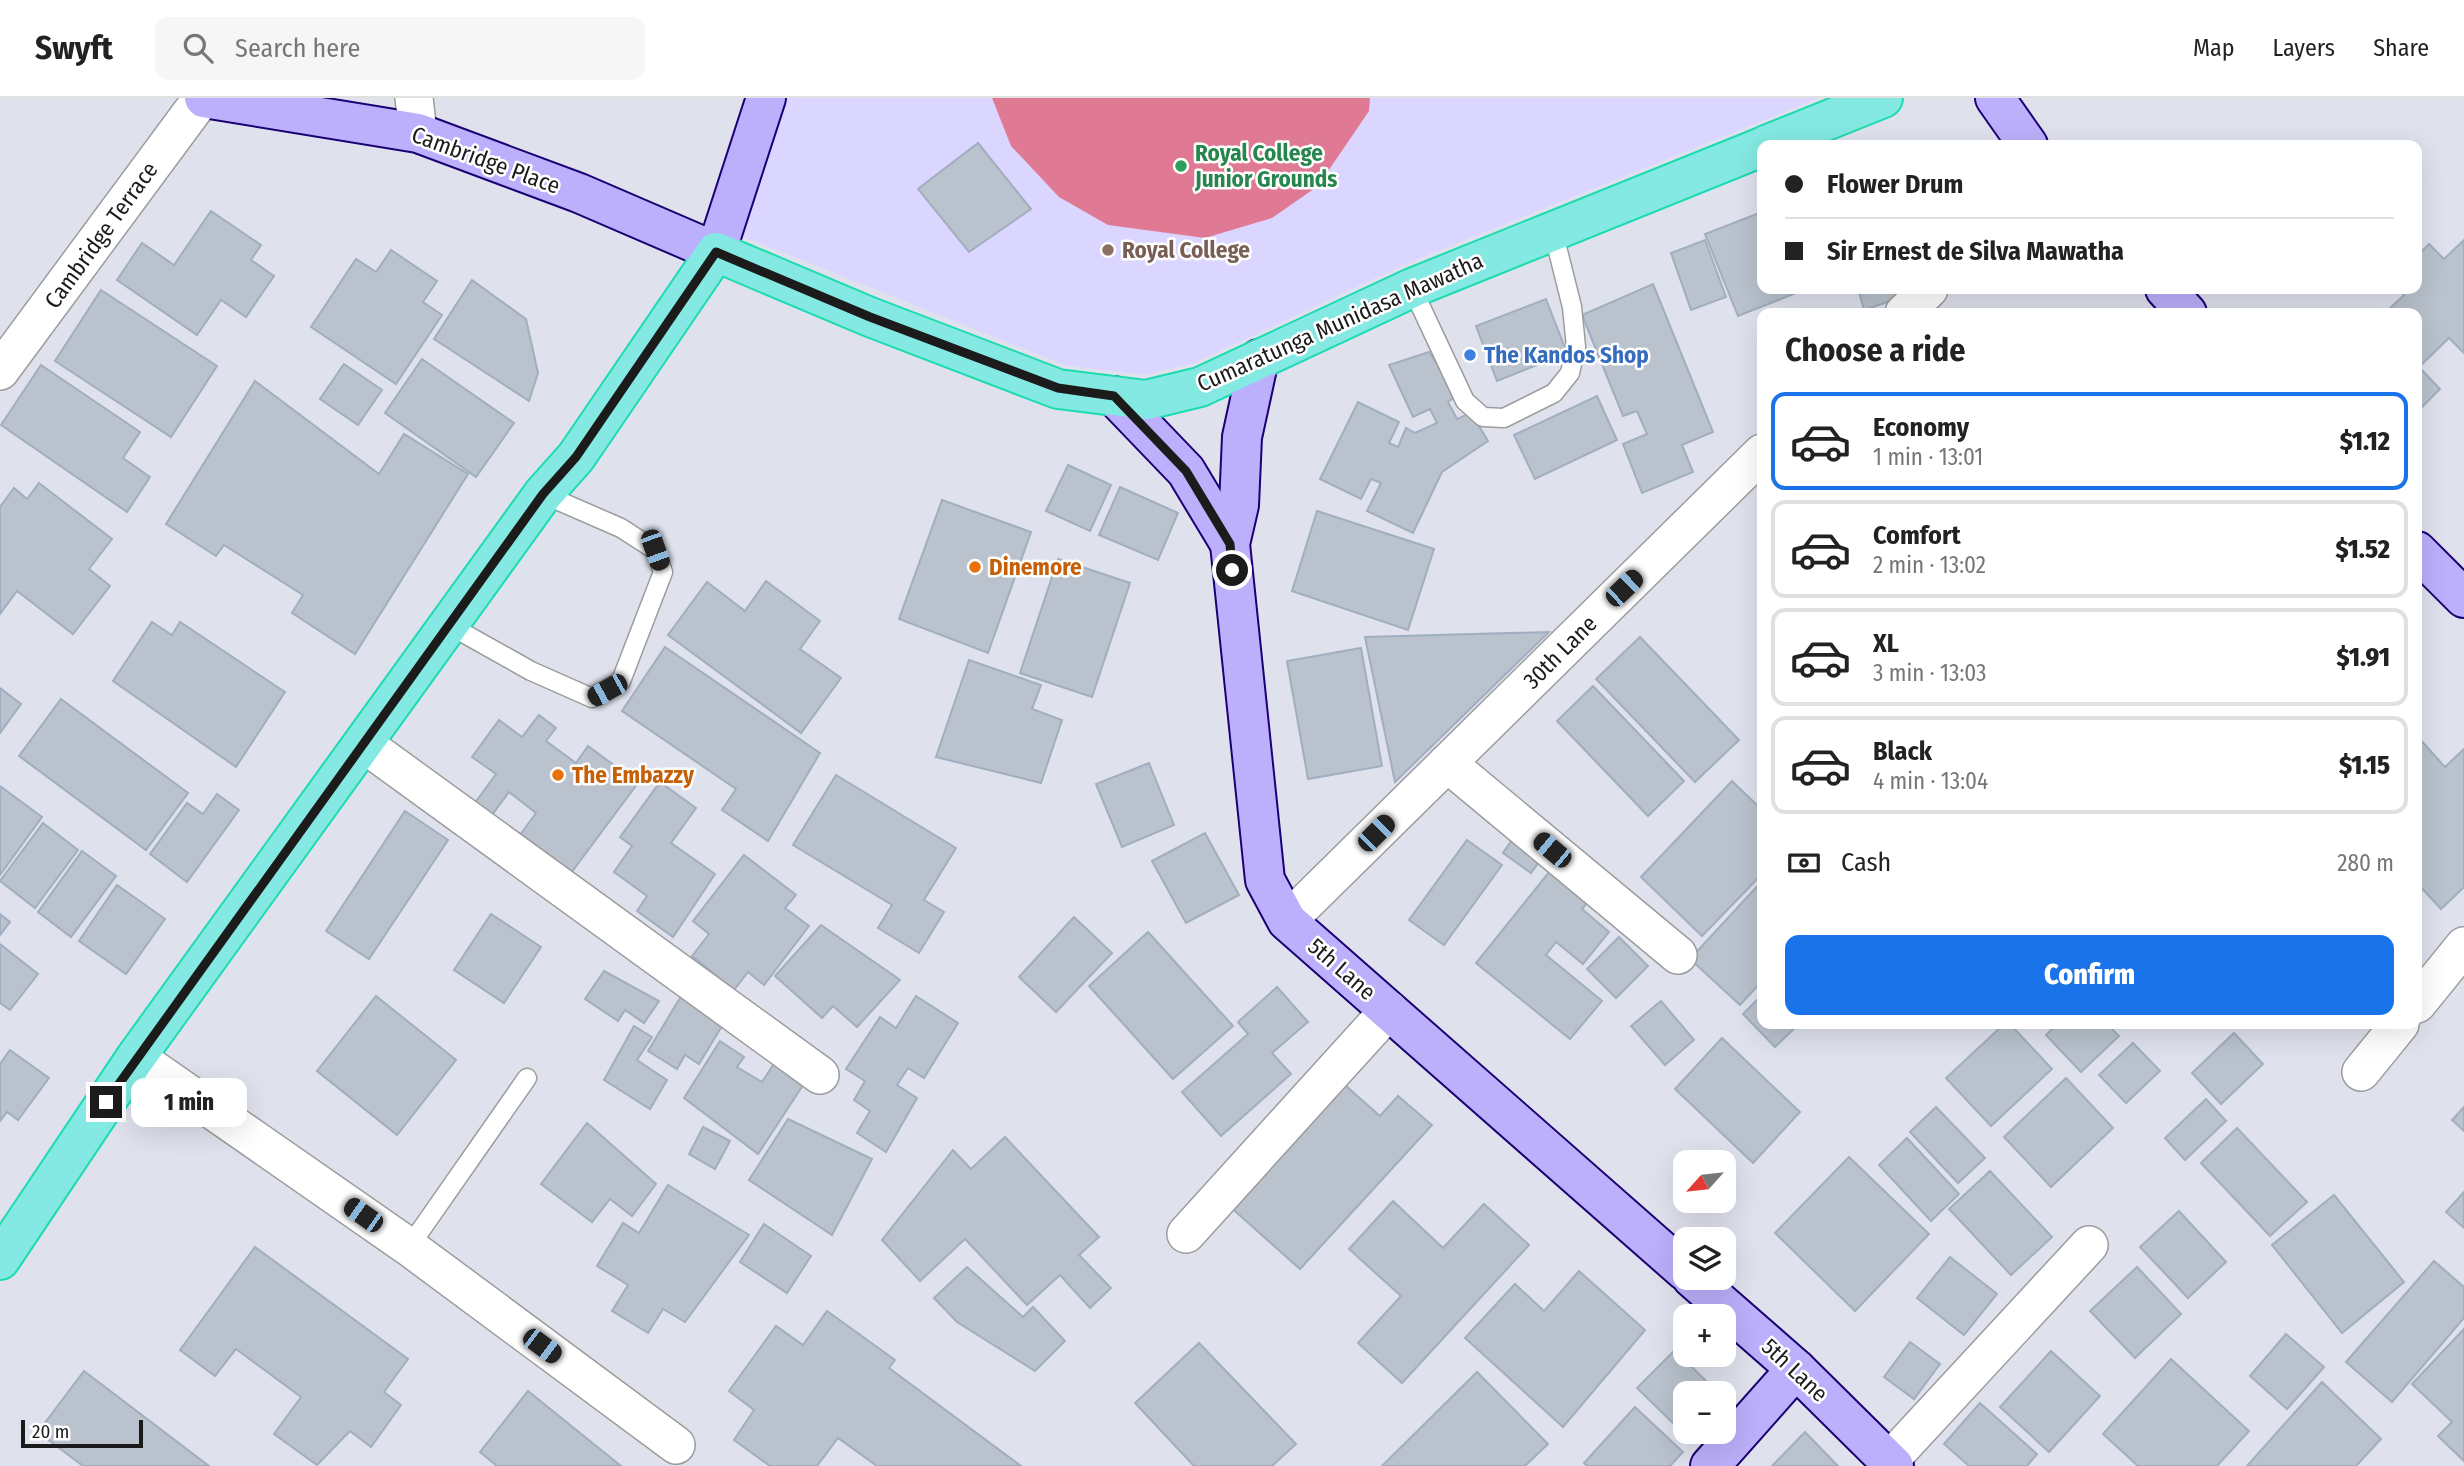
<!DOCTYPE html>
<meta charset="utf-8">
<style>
body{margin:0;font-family:"Fira Sans Condensed",sans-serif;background:#f6f6f6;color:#222;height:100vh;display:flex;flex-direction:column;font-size:26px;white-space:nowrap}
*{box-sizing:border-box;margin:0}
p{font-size:23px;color:#767676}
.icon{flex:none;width:38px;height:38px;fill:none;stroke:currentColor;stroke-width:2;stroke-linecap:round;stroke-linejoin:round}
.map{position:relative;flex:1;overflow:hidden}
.drawer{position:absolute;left:1757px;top:210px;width:665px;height:721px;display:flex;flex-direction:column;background:#fff;border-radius:14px;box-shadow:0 7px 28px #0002}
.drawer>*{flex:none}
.banner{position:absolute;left:1757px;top:42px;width:665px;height:154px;border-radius:14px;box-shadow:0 7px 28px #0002;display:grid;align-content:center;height:154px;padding:0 28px;background:#fff}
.needle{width:46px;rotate:243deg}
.tools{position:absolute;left:1673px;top:1052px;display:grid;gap:14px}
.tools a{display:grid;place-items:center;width:63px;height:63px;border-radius:14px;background:#fff;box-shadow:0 7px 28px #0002;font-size:35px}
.scale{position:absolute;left:21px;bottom:18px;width:122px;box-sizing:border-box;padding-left:7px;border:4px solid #1b1b1b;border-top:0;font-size:19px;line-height:24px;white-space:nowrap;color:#1b1b1b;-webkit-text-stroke:5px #fff;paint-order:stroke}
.end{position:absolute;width:32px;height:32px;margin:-16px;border:9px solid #1b1b1b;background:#fff;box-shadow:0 0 0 4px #fff}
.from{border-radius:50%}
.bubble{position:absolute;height:49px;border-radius:14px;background:#fff;box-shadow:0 7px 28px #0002;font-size:23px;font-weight:800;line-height:49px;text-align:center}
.car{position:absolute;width:21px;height:42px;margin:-21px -10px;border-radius:9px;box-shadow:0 0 5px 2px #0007;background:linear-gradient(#222 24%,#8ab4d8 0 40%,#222 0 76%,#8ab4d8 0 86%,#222 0)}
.banner b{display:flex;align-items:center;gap:24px;height:66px;font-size:26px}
.banner b+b{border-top:2px solid #e0e0e0}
.banner i{width:18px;height:18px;background:#222}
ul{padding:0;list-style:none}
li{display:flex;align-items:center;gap:21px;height:98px;margin:0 14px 10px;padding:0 14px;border:4px solid #e0e0e0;border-radius:14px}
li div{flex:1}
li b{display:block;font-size:26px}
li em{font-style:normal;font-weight:800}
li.on{border-color:#1a73e8}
li>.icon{width:63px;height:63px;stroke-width:1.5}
h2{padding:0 28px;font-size:32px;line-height:84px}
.pay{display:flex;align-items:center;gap:18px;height:77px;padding:0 28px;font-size:26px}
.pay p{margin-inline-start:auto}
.action{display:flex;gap:14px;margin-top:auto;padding:14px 28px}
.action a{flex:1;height:80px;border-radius:14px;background:#1a73e8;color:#fff;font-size:28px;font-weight:800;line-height:80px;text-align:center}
header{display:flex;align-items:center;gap:42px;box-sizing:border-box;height:98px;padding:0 35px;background:#fff;border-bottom:2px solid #e0e0e0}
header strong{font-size:33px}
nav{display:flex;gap:38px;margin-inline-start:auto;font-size:24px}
.search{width:490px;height:63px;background:#f6f6f6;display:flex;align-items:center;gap:18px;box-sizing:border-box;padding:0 24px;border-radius:14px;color:#767676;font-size:26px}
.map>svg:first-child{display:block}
.education{fill:#dbd6ff}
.pitch{fill:#e07994}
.building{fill:#b9c2cd;stroke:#a1aebf;stroke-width:2}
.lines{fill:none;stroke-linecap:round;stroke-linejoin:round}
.lane-casing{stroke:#9c9c9c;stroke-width:21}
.street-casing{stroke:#9c9c9c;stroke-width:40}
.secondary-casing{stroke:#1b0173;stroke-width:42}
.highway-casing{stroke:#1ddbb1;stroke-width:42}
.lane{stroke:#fff;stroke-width:18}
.street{stroke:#fff;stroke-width:37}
.secondary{stroke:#bcaffb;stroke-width:38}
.highway{stroke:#83e9e2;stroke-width:38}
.route{stroke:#1b1b1b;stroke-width:9}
.leisure-dot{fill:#2e9e5b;stroke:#fff;stroke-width:2.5}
.education-dot{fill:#8d6e63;stroke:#fff;stroke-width:2.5}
.shop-dot{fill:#3f7fe0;stroke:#fff;stroke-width:2.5}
.food-dot{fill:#e8710a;stroke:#fff;stroke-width:2.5}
.labels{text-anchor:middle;stroke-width:5;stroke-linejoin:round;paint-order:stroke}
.leisure-label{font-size:23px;font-weight:bold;fill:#27864d;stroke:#fff;text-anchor:start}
.street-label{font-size:23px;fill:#1b1b1b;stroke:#fff}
.education-label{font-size:23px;font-weight:bold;fill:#785e54;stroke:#fff;text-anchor:start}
.shop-label{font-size:23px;font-weight:bold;fill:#366cbe;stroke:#fff;text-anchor:start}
.food-label{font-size:23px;font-weight:bold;fill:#c56008;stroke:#fff;text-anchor:start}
</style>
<header>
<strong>Swyft</strong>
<div class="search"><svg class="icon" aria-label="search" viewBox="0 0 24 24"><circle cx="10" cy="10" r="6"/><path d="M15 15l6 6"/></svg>Search here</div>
<nav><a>Map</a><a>Layers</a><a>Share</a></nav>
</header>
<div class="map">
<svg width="2464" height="1368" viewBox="0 0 2464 1368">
<rect width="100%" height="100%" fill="#dfe2ed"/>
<polygon class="education" points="777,0 1819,0 1403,167 1192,266 1144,277 1064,267 739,137"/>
<polygon class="pitch" points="992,0 1370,0 1369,13 1318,88 1272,120 1205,140 1108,127 1059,99 1011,48"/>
<g class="building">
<polygon points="978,45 1031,111 969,154 918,91"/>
<polygon points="211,113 261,147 251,162 274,178 246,219 221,202 197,237 117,182 142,145 174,167"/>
<polygon points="1762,114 1762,191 1806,191 1738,218 1705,136"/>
<polygon points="1705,142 1726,199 1691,212 1671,155"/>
<polygon points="2464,142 2464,255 2449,240 2419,269 2440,291 2417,314 2417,215 2385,215 2404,197 2398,191 2417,191 2417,158 2429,146 2444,161"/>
<polygon points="391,152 437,183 423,204 442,217 396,286 311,229 356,161 376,174"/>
<polygon points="472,182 526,221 538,275 529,303 434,241"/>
<polygon points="1653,186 1713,334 1682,347 1693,374 1642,395 1623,346 1647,336 1637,313 1623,318 1582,217"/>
<polygon points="1858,191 1893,191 1896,201 1864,212"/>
<polygon points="101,192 217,268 171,339 55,263"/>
<polygon points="1546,201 1567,255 1497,283 1476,228"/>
<polygon points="1429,254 1458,297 1448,304 1457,321 1471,315 1488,343 1442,374 1413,435 1367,413 1381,385 1371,381 1361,401 1320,381 1358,304 1399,324 1389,345 1398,349 1406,330 1415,335 1437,325 1430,311 1413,319 1389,267"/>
<polygon points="422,261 514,325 476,379 385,315"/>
<polygon points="344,266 382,292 358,327 320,301"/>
<polygon points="41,267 140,334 123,360 150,379 127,414 1,327"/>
<polygon points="255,283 379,376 404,336 468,376 355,556 292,515 303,497 224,447 216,458 166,426"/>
<polygon points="1597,298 1617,342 1535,381 1514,337"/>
<polygon points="1068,367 1111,387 1090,433 1046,413"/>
<polygon points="39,385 112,441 89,471 110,488 73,536 17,493 0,516 0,409 14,390 27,401"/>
<polygon points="1120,389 1178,415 1158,462 1099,437"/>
<polygon points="942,402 1031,434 988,555 899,521"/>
<polygon points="1317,413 1434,451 1408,532 1292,493"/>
<polygon points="1058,461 1130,485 1092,599 1020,575"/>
<polygon points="766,483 820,523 800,551 841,580 801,635 668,537 707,484 745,513"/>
<polygon points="152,524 172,537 180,524 285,594 236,669 113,583"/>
<polygon points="1549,534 1395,684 1365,539"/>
<polygon points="1640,539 1739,642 1695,684 1596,581"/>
<polygon points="665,549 820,655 768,743 722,712 736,691 622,613"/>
<polygon points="1361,550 1382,668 1308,681 1287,563"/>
<polygon points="969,562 1041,587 1032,611 1062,622 1041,685 936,659"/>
<polygon points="1593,588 1684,683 1648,718 1557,623"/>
<polygon points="0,590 21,606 0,635"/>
<polygon points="61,601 188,695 146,752 19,658"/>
<polygon points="539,617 556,630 546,643 576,665 588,648 638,685 571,775 520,737 536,715 509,694 489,721 472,709 496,676 472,659 499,622 522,639"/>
<polygon points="2417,638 2445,669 2464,651 2464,789 2441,811 2417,785"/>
<polygon points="1149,665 1174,727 1122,749 1096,686"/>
<polygon points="836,677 956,750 924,802 944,814 919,855 878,830 892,807 793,747"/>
<polygon points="1732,683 1762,712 1762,776 1702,838 1641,779"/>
<polygon points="660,684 696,710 671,745 715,776 673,839 637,813 647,798 614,774 632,748 620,739"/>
<polygon points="0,688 42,719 0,777"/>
<polygon points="217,696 239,712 187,784 150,756 187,705 203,716"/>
<polygon points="405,713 448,742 369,861 326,833"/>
<polygon points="43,725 78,752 35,810 0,783"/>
<polygon points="1518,733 1547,753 1531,775 1503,755"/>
<polygon points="1205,735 1239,797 1186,825 1152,763"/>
<polygon points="1467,742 1502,767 1444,847 1409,822"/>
<polygon points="82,753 116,778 71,839 38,814"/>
<polygon points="744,757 796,797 785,810 809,828 764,887 748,874 734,892 692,858 709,836 693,823"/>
<polygon points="1554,768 1592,799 1582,811 1609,834 1583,866 1556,844 1546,857 1602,903 1570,941 1476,865"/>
<polygon points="1762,783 1762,883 1740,907 1690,861"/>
<polygon points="117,787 165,821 126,876 79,843"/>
<polygon points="0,816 10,824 0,837"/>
<polygon points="491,816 541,849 504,905 454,872"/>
<polygon points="1074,819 1112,855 1056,914 1019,879"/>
<polygon points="821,827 900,882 857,929 833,908 822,920 775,878"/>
<polygon points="1148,834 1233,928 1173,981 1089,888"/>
<polygon points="1619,839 1648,868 1616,900 1587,871"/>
<polygon points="0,846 38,876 10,912 0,905"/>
<polygon points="604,873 659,903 644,925 625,912 618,923 585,901"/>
<polygon points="1277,889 1308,924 1272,955 1291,976 1221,1038 1182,994 1248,936 1238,924"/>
<polygon points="683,895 725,923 699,966 685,957 677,971 648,953"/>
<polygon points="1762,897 1762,926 1799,926 1775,949 1743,916"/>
<polygon points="376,898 456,962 397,1037 317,973"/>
<polygon points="916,898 958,925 924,980 908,970 897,987 917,1000 886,1054 857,1035 870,1013 854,1002 865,983 846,971 880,919 896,930"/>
<polygon points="1661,903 1694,942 1665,967 1631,928"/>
<polygon points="2004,926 2010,926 2052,971 1991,1028 1946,980"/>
<polygon points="2057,926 2107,926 2119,938 2081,974 2046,937"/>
<polygon points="634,928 652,939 637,962 667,982 650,1011 604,982"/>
<polygon points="2234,935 2263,966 2221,1006 2192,975"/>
<polygon points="1722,940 1800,1014 1753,1065 1675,991"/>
<polygon points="720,943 744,959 737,969 762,984 775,964 805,984 758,1056 684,1000"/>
<polygon points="2133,945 2160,973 2126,1005 2099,977"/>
<polygon points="10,952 49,980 18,1022 7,1014 0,1023 0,966"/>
<polygon points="1337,980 1380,1018 1398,998 1432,1027 1300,1171 1228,1107"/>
<polygon points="2066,980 2113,1030 2051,1089 2004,1039"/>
<polygon points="2206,1001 2226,1023 2185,1062 2165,1040"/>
<polygon points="1936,1009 1985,1060 1958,1085 1910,1034"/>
<polygon points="2464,1009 2464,1033 2452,1022"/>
<polygon points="788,1021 872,1061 832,1137 749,1082"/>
<polygon points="587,1025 656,1086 632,1118 610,1101 592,1124 541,1086"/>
<polygon points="703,1029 730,1043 715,1071 689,1056"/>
<polygon points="2237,1030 2307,1104 2270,1138 2201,1065"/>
<polygon points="1005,1039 1099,1139 1079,1157 1111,1190 1090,1210 1060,1177 1027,1207 965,1141 920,1183 882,1142 953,1052 971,1071"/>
<polygon points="1907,1040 1959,1096 1931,1123 1879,1067"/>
<polygon points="1849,1059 1929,1136 1855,1213 1775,1135"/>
<polygon points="1990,1073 2052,1139 2011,1177 1949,1111"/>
<polygon points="668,1087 749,1137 685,1224 663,1211 648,1235 612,1213 628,1187 597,1168 623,1125 639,1135"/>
<polygon points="2464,1094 2464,1130 2446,1114"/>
<polygon points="2334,1097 2404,1184 2342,1235 2272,1147"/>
<polygon points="1393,1103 1443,1150 1484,1106 1529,1147 1402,1285 1358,1245 1401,1198 1349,1151"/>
<polygon points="2179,1113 2226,1164 2188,1200 2140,1149"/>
<polygon points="764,1126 811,1158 787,1195 740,1164"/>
<polygon points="255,1149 408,1261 384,1294 401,1307 371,1349 350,1333 317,1367 274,1336 301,1299 236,1251 215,1278 180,1252"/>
<polygon points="1950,1159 1997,1196 1964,1237 1917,1200"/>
<polygon points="2434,1163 2464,1189 2464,1220 2392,1304 2346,1264"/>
<polygon points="967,1169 1023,1219 1033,1209 1065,1243 1035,1273 957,1224 934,1200"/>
<polygon points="2137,1169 2181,1216 2135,1260 2090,1213"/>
<polygon points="1579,1173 1645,1232 1563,1329 1465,1240 1515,1186 1544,1213"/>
<polygon points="827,1213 895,1262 889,1270 1021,1368 877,1368 838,1340 817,1368 770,1368 734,1342 754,1312 729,1293 776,1228 803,1247"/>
<polygon points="2464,1231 2464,1363 2438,1338 2452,1324 2412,1286"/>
<polygon points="2286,1236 2324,1269 2287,1311 2250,1278"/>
<polygon points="1910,1244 1940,1266 1914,1301 1884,1279"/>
<polygon points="1199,1245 1296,1346 1272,1368 1194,1368 1135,1305"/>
<polygon points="1675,1252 1718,1295 1685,1295 1685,1334 1695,1334 1688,1340 1637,1290"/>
<polygon points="2051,1253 2100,1298 2049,1354 2000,1309"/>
<polygon points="2171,1261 2249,1333 2217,1368 2138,1368 2103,1336"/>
<polygon points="84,1273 209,1368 83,1368 38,1334"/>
<polygon points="1477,1274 1548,1346 1525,1368 1382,1368"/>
<polygon points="2322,1284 2381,1341 2356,1368 2247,1368"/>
<polygon points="528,1293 621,1368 497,1368 480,1354"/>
<polygon points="1980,1305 2037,1356 2027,1368 1969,1368 1944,1346"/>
<polygon points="1635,1309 1683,1354 1670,1368 1587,1368 1584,1365"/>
<polygon points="1805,1334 1838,1368 1772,1368"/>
</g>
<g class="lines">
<defs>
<g id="lane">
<polyline points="1412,190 1465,303 1483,319 1504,320 1554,295 1570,275 1576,249 1572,209 1553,133"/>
<polyline points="449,527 531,573 592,600 621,583 663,474 655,452 621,430 543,396"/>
<polyline points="409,1149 527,980"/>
</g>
<g id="street">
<polyline points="414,0 418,35"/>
<polyline points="1904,215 1929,191"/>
<polyline points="0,273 202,0"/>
<polyline points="364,646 820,977"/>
<polyline points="1447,665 1678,857"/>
<polyline points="1287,823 1762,355"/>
<polyline points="2417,906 2464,848"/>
<polyline points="136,959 409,1149 676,1347"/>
<polyline points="2361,974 2400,926"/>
<polyline points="1186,1136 1389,912"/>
<polyline points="1889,1363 2089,1147"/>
</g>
<g id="secondary">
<polyline points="204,0 418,35 579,95 716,154 766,0"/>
<polyline points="1995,0 2028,47"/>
<polyline points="2165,191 2187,215"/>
<polyline points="1259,261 1242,339 1239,407 1230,446 1265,782 1287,823 1685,1173"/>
<polyline points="1114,298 1186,373 1230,446"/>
<polyline points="2417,453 2464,500"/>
<polyline points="1692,1180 1796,1271 1894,1368"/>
<polyline points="1710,1368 1796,1271"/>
</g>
<g id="highway">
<polyline points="1766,47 1883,0"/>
<polyline points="0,1162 136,959 543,396 576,359 716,154 870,219 1058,291 1146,302 1200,289 1412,190 1762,49"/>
</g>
</defs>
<use href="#lane" class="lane-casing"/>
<use href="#street" class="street-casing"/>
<use href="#secondary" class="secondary-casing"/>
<use href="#highway" class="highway-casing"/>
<use href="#lane" class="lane"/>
<use href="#street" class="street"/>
<use href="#secondary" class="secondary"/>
<use href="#highway" class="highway"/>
</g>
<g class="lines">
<polyline class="route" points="106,1004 543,396 576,359 716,154 870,219 1058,290 1114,298 1186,373 1230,446 1232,472"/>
</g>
<circle class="leisure-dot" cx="1181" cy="68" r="7"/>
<circle class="education-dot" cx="1108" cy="152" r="7"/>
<circle class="shop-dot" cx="1470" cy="257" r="7"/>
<g class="food-dot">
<circle cx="975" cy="469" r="7"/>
<circle cx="558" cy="677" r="7"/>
</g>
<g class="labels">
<g class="leisure-label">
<text x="1195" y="63">Royal College<tspan x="1195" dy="26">Junior Grounds</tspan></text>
</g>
<g class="street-label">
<text transform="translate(486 62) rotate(20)" y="8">Cambridge Place</text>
<text transform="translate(101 137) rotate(-54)" y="8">Cambridge Terrace</text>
<text transform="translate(1340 224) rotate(-24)" y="8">Cumaratunga Munidasa Mawatha</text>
<text transform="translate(1560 554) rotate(-45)" y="8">30th Lane</text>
<text transform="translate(1342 871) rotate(41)" y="8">5th Lane</text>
<text transform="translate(1795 1272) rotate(43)" y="8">5th Lane</text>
</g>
<g class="education-label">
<text x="1122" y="160">Royal College</text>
</g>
<g class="shop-label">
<text x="1484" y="265">The Kandos Shop</text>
</g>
<g class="food-label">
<text x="989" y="477">Dinemore</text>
<text x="572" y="685">The Embazzy</text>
</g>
</g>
</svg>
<div class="tools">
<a><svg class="needle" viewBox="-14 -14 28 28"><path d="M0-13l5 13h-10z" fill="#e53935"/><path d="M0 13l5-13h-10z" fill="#767676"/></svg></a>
<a><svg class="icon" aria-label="layers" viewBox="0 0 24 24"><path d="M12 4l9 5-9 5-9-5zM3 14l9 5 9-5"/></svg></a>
<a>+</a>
<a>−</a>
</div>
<div class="scale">20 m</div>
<i class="end from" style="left:1232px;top:472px"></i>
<i class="end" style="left:106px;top:1004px"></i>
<div class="bubble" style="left:131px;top:980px;width:116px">1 min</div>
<i class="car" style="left:655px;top:452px;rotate:160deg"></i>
<i class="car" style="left:1624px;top:490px;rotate:46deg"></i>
<i class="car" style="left:607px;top:592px;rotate:241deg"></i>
<i class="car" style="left:1376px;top:735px;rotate:45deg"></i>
<i class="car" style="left:1552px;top:752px;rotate:310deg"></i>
<i class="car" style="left:363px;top:1117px;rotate:305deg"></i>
<i class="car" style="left:542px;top:1248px;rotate:127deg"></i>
<div class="banner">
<b><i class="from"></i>Flower Drum</b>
<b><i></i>Sir Ernest de Silva Mawatha</b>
</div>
<section class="drawer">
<h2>Choose a ride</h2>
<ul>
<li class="on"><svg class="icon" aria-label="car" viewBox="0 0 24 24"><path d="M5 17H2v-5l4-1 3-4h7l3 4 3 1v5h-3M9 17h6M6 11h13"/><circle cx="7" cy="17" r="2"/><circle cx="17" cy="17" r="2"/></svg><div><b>Economy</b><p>1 min · 13:01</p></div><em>$1.12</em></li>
<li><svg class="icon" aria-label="car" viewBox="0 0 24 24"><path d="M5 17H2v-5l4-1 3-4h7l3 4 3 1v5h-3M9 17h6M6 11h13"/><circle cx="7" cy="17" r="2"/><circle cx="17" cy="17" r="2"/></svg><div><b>Comfort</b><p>2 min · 13:02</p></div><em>$1.52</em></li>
<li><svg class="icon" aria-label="car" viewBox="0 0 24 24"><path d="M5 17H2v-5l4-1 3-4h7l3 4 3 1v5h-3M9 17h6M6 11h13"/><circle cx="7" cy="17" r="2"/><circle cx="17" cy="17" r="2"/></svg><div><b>XL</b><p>3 min · 13:03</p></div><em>$1.91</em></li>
<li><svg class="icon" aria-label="car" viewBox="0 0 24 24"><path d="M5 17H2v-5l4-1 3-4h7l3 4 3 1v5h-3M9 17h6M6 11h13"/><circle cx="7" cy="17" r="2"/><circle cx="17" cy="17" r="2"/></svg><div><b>Black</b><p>4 min · 13:04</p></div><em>$1.15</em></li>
</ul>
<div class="pay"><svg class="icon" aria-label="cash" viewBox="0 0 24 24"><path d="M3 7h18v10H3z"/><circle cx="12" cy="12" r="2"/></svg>Cash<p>280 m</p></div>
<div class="action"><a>Confirm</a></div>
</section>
</div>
